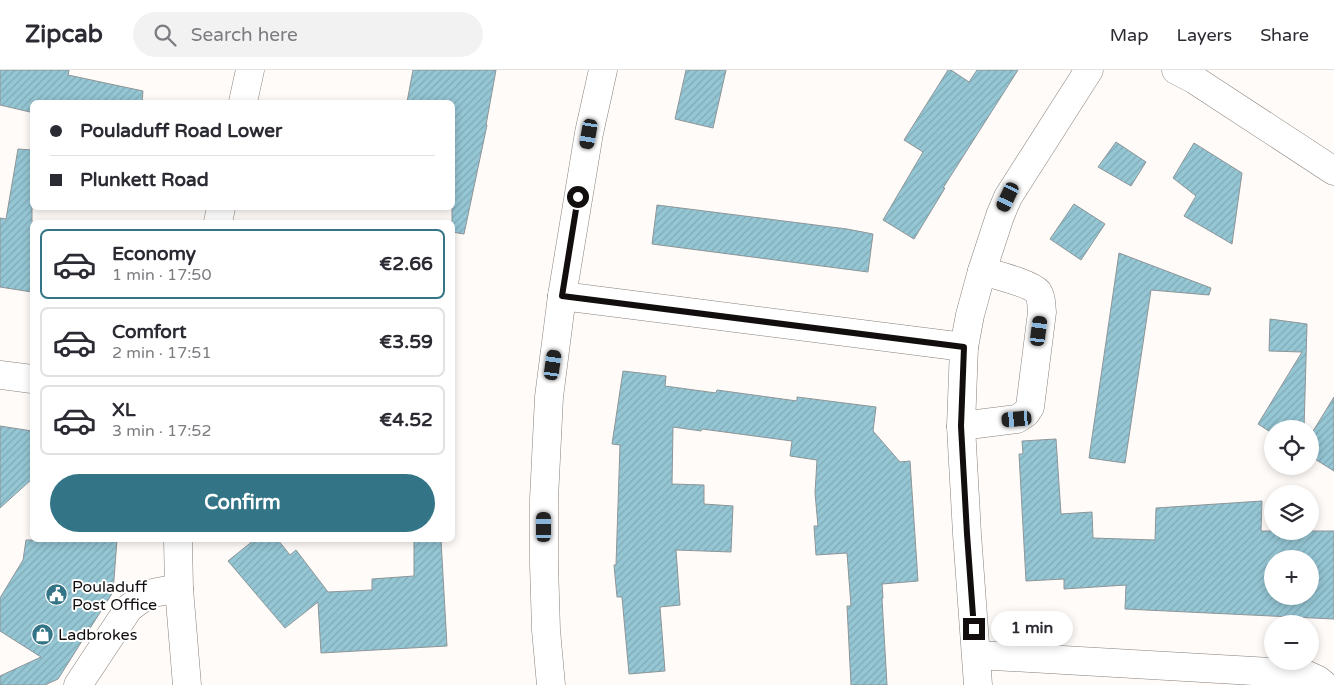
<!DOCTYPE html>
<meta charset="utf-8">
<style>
body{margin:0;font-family:"Varela Round",sans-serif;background:#f2f2f3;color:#2b2b33;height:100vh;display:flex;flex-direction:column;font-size:19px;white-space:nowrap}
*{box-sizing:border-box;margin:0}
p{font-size:16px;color:#7c7c81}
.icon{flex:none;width:28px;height:28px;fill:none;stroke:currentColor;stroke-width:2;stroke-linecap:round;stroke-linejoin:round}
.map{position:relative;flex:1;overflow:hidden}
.panel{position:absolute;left:30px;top:150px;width:425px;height:322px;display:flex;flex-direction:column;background:#fff;border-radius:8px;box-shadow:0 2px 8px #0003}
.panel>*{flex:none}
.top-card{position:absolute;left:30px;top:30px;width:425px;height:110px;border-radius:8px;box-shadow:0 2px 8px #0003;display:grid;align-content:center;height:110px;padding:0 20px;background:#fff}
.tools{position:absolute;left:1264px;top:350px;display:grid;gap:10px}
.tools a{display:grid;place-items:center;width:55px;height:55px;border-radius:50%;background:#fff;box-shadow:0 2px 8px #0003;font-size:25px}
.end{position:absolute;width:22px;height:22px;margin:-11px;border:6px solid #110e0d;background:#fff;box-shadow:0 0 0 2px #fff}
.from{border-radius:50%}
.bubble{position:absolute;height:35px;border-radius:18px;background:#fff;box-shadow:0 2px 8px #0003;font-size:16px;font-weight:800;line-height:35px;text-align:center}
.car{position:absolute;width:15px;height:30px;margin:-15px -8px;border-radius:6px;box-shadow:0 0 4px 1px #0007;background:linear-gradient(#222 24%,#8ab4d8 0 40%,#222 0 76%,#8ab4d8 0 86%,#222 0)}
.top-card b{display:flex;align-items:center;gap:18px;height:48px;font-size:19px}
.top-card b+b{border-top:1px solid #e1e1e2}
.top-card i{width:12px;height:12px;background:#2b2b33}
ul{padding:9px 0 0;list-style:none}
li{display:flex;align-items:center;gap:15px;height:70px;margin:0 10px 8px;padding:0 10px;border:2px solid #e1e1e2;border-radius:8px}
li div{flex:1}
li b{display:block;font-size:19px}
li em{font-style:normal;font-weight:800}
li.selected{border-color:#337587}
li>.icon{width:45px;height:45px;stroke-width:1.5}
.primary-button{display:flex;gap:10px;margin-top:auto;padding:10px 20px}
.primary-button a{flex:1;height:58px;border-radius:30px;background:#337587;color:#fff;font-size:20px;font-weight:800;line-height:58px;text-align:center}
header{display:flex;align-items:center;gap:30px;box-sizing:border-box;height:70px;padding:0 25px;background:#fff;border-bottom:1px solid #e1e1e2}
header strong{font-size:24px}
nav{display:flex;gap:28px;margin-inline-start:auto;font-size:18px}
.search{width:350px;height:45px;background:#f2f2f3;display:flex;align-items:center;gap:12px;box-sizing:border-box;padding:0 18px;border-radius:28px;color:#7c7c81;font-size:19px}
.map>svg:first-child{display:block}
.building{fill:url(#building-hatch);stroke:#8d9598;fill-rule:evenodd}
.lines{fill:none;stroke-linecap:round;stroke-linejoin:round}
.minor-casing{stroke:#86807c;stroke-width:29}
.minor{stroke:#fff;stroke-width:28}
.route{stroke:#110e0d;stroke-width:6}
.labels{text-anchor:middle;stroke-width:4;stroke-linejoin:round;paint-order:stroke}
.poi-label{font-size:16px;fill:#110e0d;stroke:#fff;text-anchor:start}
</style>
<header>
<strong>Zipcab</strong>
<div class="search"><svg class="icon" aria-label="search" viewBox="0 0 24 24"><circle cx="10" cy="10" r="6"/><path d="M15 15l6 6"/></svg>Search here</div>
<nav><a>Map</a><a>Layers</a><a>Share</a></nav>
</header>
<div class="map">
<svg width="1334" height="615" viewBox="0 0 1334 615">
<defs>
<pattern id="building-hatch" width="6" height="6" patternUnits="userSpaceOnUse" patternTransform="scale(1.25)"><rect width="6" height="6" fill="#95c6d4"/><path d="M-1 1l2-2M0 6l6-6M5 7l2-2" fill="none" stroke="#7fa9b5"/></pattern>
</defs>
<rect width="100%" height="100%" fill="#fffbf8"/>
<g class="building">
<polygon points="0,0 69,0 68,5 143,21 142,32 32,32 30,42 0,35"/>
<polygon points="413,0 496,0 486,55 487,55 464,164 452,162 452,32 407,32"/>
<polygon points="686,0 726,0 713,58 675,49"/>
<polygon points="948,0 951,0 969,12 977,0 1018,0 943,118 945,118 914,169 883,150 923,82 904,70"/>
<polygon points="1116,72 1146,92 1131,116 1098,97"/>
<polygon points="1194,73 1242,103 1232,174 1184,146 1196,126 1173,108"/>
<polygon points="18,79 32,80 32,222 0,217 0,148 6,149"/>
<polygon points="1074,134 1105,154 1081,190 1050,169"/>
<polygon points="657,135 847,159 873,164 868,202 652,174"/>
<polygon points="1119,183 1211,218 1209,225 1151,220 1125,393 1089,388"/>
<polygon points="1270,249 1307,254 1304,359 1272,359 1272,363 1258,354 1302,282 1269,281"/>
<polygon points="623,301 666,306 665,316 716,323 717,320 797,331 797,327 876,337 873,361 900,392 910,391 918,511 882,514 883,528 882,529 887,615 851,615 847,536 851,536 847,483 816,485 814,456 818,456 815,423 817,390 790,386 792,371 702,359 701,361 673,357 672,414 704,415 704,434 733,436 731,482 676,480 680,535 660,537 665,601 629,604 622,527 617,527 614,495 616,495 620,375 612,374"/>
<polygon points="1334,327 1334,401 1310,386 1310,366"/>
<polygon points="0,356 32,361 32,409 0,438"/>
<path d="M1056 369 1061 444 1092 442 1093 468 1155 470 1156 438 1262 431 1261 461H1334V549L1125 539 1126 515 1064 519V509L1026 511 1019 384H1023L1022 371ZM1272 489H1310V526H1272Z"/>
<polygon points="26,470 117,470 113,522 58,609 45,615 0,615 0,606 41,587 0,561 0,528 23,490"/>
<polygon points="254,470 278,470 290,485 296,480 328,522 372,520 372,509 414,506 414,470 441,470 447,576 321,583 318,532 285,558 228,491"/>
</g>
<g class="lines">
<defs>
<g id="minor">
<polyline points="1176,0 1195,10 1334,101"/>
<polyline points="243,32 250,0"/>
<polyline points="218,152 221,138"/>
<polyline points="562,226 964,277"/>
<polyline points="0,305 32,309"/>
<path d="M961 356 1017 349 1026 343 1030 337 1042 242C1041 235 1042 228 1038 222 1030 213 995 205 982 201"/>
<polyline points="178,470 179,519 187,615"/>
<polyline points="977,585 1305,604 1318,610 1324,615"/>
<polyline points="78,615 129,538 148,524 163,521 179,519"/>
<polyline points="551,615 546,560 544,494 544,429 549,327 562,226 589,63 603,0"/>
<polyline points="978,615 967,464 961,356 964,277 970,245 982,201 1000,146 1008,127 1089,0"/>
</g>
</defs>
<use href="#minor" class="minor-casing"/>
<use href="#minor" class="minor"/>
</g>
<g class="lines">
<polyline class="route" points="578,127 562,226 964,277 961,356 967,464 974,559"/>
</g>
<defs>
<symbol id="civic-disc" viewBox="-11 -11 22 22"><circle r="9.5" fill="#337587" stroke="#fff"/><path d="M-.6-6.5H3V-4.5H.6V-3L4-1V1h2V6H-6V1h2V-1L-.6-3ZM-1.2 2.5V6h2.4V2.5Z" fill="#fff"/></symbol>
<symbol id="shop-disc" viewBox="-11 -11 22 22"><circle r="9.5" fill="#337587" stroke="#fff"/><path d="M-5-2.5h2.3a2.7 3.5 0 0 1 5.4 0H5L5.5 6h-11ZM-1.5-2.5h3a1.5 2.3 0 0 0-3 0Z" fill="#fff"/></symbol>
</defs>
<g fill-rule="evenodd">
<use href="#civic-disc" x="44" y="512" width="25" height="25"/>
<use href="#shop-disc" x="30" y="552" width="25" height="25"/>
</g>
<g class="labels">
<g class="poi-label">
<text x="72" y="522">Pouladuff<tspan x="72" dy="18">Post Office</tspan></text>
<text x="58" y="570">Ladbrokes</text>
</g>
</g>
</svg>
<div class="tools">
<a><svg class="icon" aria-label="locate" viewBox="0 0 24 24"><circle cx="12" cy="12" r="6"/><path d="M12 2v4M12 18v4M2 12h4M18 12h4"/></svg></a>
<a><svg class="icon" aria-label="layers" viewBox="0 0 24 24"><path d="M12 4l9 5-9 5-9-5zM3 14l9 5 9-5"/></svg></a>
<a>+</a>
<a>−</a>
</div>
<i class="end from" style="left:578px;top:127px"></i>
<i class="end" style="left:974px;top:559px"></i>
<div class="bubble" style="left:991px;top:541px;width:82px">1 min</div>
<i class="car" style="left:589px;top:64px;rotate:190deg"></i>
<i class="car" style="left:1008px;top:127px;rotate:205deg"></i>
<i class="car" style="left:1039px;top:261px;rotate:7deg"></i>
<i class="car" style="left:553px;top:295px;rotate:8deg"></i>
<i class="car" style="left:1017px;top:349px;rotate:265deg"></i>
<i class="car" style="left:544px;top:457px;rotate:0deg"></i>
<div class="top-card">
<b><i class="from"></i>Pouladuff Road Lower</b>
<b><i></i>Plunkett Road</b>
</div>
<section class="panel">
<ul>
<li class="selected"><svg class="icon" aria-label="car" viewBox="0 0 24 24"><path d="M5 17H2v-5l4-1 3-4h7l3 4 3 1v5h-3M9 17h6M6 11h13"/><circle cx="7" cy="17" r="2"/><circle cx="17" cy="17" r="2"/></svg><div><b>Economy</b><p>1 min · 17:50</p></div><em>€2.66</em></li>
<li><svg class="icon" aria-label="car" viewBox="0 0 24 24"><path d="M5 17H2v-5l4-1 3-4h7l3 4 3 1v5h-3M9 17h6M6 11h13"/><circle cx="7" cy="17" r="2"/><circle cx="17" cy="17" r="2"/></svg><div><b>Comfort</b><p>2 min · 17:51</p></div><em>€3.59</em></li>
<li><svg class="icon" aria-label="car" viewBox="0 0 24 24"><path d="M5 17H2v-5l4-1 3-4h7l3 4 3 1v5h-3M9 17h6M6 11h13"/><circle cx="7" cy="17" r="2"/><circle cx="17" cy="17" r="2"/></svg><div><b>XL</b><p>3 min · 17:52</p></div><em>€4.52</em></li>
</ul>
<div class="primary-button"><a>Confirm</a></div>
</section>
</div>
